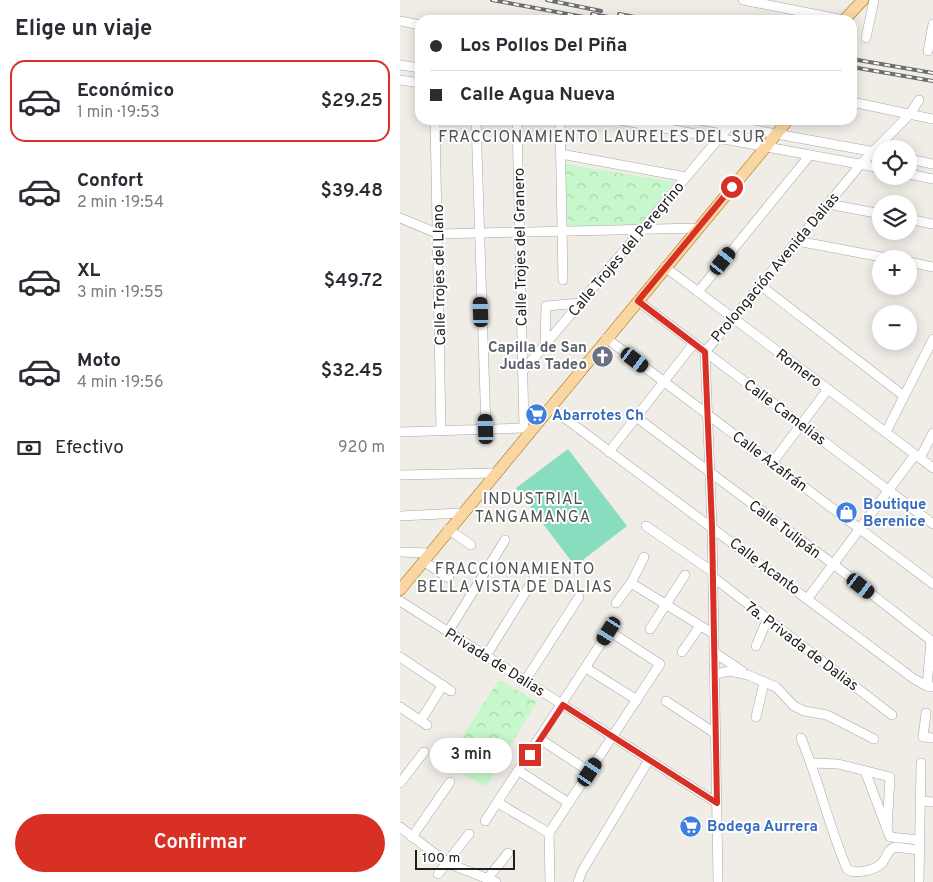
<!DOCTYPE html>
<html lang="es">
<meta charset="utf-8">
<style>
body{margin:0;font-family:Overpass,sans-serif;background:#f7f7f7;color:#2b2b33;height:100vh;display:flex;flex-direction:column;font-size:19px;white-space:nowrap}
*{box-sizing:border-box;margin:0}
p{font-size:16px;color:#7c7c81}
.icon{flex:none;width:28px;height:28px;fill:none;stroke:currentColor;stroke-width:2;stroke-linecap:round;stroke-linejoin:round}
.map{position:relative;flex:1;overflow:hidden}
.drawer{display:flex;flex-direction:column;background:#fff;width:400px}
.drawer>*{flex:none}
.guide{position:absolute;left:15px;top:15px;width:442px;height:110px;border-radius:15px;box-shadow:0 2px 12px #0003;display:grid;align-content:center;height:110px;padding:0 15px;background:#fff}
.controls{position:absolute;left:472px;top:140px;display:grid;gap:10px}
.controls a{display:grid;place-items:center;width:45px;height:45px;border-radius:50%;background:#fff;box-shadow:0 2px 12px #0003;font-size:25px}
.scale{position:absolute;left:15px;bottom:12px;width:100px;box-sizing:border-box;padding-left:5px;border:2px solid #202020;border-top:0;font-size:14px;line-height:18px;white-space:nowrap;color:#202020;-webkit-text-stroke:4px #fff;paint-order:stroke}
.end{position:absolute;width:22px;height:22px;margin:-11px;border:6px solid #d93025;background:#fff;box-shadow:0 0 0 2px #fff}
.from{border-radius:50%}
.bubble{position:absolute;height:35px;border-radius:18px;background:#fff;box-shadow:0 2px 12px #0003;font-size:16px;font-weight:600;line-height:35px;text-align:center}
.car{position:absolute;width:15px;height:30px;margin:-15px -8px;border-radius:6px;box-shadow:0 0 4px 1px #0007;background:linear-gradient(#222 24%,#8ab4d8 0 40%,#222 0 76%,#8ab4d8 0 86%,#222 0)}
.guide b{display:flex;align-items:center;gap:18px;height:48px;font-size:19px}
.guide b+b{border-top:1px solid #e1e1e2}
.guide i{width:12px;height:12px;background:#2b2b33}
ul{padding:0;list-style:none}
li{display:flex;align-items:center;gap:15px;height:82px;margin:0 10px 8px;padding:0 5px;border:2px solid transparent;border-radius:15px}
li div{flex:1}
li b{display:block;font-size:19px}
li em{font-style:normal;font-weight:600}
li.on{border-color:#d93025}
li>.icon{width:45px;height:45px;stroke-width:1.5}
h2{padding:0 15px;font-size:22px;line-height:60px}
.pay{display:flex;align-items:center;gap:12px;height:55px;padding:0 15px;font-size:19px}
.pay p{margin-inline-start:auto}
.cta{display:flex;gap:10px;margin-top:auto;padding:10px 15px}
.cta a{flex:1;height:58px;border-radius:30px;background:#d93025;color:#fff;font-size:20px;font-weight:600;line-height:58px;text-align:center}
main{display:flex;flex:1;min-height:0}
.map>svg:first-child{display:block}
.park{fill:url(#park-crowns)}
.pitch{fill:#87ddbe}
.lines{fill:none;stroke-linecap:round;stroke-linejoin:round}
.minor-casing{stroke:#a7a7a7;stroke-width:10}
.major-casing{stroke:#986b04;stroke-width:12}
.minor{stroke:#fff;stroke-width:9}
.major{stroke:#fad6a2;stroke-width:11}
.rail-casing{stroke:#6e6e6e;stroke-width:4}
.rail{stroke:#fff;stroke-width:2;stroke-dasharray:5.5;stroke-linecap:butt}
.route{stroke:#d93025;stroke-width:6}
.labels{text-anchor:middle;stroke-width:4;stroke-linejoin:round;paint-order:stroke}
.street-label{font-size:15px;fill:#202020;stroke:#fff}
.worship-label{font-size:15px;font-weight:bold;fill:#5b616d;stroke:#fff;text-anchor:end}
.shop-label{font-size:15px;font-weight:bold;fill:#366cbe;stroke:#fff;text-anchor:start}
.neighbourhood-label{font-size:16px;letter-spacing:1px;fill:#535353;stroke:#fff}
</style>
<main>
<section class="drawer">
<h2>Elige un viaje</h2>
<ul>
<li class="on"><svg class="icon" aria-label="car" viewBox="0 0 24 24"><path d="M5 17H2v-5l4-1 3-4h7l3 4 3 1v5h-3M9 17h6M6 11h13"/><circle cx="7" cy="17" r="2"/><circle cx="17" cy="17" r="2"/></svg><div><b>Económico</b><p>1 min · 19:53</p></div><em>$29.25</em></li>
<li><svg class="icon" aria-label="car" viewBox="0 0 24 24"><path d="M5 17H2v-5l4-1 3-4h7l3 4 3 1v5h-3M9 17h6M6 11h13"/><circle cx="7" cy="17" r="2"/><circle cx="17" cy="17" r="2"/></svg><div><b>Confort</b><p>2 min · 19:54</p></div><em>$39.48</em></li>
<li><svg class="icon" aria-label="car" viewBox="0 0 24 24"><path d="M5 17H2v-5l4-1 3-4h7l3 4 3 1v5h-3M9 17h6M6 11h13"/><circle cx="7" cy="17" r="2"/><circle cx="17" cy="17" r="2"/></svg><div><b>XL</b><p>3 min · 19:55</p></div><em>$49.72</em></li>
<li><svg class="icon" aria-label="car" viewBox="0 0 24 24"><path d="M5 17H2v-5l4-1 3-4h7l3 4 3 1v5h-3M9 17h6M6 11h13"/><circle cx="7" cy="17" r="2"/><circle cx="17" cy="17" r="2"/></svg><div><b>Moto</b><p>4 min · 19:56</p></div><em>$32.45</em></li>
</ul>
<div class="pay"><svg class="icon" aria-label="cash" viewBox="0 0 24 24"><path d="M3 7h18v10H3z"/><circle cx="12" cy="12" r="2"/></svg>Efectivo<p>920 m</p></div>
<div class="cta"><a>Confirmar</a></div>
</section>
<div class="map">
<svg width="533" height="882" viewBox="0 0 533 882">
<defs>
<pattern id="park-crowns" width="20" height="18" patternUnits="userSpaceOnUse" patternTransform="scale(1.25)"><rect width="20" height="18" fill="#c6f8cb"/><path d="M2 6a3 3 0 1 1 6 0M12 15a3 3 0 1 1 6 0" fill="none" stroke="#aad4ae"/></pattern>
</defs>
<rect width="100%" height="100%" fill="#f0ede7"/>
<g class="park">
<polygon points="165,164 274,182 238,226 168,229"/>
<polygon points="99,680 137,701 86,787 45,763"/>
</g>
<polygon class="pitch" points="168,449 227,526 175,566 116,488"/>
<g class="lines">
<defs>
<g id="minor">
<polyline points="343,0 444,20"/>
<polyline points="0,21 20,25"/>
<polyline points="466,38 474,0"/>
<polyline points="528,51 533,24"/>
<polyline points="0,65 20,68"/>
<polyline points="0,80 20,83"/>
<polyline points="452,102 533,119"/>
<polyline points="35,120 41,430"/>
<polyline points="76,120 86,429"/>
<polyline points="117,120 124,428 129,431"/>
<polyline points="160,120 163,280"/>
<polyline points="220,120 481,168"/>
<polyline points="300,120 481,153"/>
<polyline points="161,154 286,177"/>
<polyline points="509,159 533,164"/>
<polyline points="509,174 533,179"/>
<polyline points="428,204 481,214"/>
<polyline points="0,218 39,234 298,228"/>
<polyline points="509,219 533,224"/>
<polyline points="397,241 492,259"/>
<polyline points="509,262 533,267"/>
<polyline points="265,267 533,468"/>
<polyline points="360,285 504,396"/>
<polyline points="298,292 410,155"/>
<polyline points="238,301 533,524"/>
<polyline points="206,338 533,584"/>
<polyline points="145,344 146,306 180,303"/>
<polyline points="122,372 330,125"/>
<polyline points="150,407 514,679 527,686 533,687"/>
<polyline points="236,417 433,564 533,642"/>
<polyline points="0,432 124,428"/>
<polyline points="486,432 533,339"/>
<polyline points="209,452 294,343"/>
<polyline points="520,458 533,433"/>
<polyline points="372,463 428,389"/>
<polyline points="0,475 95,473"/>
<polyline points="0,516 62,513"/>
<polyline points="246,526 313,572"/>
<polyline points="48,529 71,545"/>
<polyline points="0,552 29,553"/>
<polyline points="23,561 49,578"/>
<polyline points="313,577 492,715"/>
<polyline points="231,583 314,634"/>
<polyline points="408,598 515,455"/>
<polyline points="0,601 317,803"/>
<polyline points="216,603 231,583 244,557"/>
<polyline points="250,629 285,575"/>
<polyline points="48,632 105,540"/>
<polyline points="356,646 367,620"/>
<polyline points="282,652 300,626"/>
<polyline points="315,653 342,671"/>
<polyline points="86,656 140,569"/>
<polyline points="0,657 51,691"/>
<polyline points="186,668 237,700"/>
<polyline points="316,674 330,671 348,675 376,687 394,706 404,711 427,715 474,739"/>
<polyline points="125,681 179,597"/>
<polyline points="527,686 531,641"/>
<polyline points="266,701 316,734"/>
<polyline points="0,707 27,725"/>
<polyline points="526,713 523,737 533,738"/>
<polyline points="356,717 364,682"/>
<polyline points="21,720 43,685"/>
<path d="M401 738C419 781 429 827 447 869 454 875 476 870 482 863 487 857 487 850 495 847L519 850"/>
<polyline points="140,739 190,772"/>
<polyline points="411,763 438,764 490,777 487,830"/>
<polyline points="119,771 169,803"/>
<polyline points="465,771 490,837 519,840"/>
<polyline points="0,783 24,752"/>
<polyline points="520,801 533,802"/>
<polyline points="98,803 149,833"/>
<polyline points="85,821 209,631 260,664 149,833"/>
<polyline points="0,827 47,863 96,882"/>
<polyline points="149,833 150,882"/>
<polyline points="12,837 50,782"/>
<polyline points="38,874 69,834"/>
<polyline points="87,879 108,853"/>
<polyline points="178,882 182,871 249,760"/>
<polyline points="318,882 312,526 305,352 461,164 510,114 519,100"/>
<polyline points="519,882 521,763"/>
</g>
<g id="major">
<polyline points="444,20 463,0"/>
<polyline points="0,590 388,120"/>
</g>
</defs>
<use href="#minor" class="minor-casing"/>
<use href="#major" class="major-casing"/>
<use href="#minor" class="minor"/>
<use href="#major" class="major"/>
<defs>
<g id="rail">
<polyline points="92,0 200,20"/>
<polyline points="147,0 201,11"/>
<polyline points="192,14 225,20"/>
<polyline points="219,14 250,20"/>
<polyline points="452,59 533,73"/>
<polyline points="452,67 533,81"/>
</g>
</defs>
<use href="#rail" class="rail-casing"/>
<use href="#rail" class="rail"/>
</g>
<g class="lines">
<polyline class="route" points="130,755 163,705 317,803 312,526 305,352 238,301 332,187"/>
</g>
<defs>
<symbol id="church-disc" viewBox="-11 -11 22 22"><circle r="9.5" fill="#6b7280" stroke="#fff"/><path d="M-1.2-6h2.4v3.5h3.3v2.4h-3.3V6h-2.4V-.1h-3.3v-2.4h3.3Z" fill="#fff"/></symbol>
<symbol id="supermarket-disc" viewBox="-11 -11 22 22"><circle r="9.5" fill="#3f7fe0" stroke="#fff"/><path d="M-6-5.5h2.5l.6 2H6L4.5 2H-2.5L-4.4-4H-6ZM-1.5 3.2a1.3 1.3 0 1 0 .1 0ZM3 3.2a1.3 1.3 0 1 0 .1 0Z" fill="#fff"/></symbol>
<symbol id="shop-disc" viewBox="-11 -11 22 22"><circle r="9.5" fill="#3f7fe0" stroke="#fff"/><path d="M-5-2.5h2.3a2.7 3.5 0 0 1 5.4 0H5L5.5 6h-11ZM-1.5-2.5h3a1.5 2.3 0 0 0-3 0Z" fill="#fff"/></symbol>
</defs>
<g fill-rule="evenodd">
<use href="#church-disc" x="190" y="344" width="25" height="25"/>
<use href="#supermarket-disc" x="124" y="402" width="25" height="25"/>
<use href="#shop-disc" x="434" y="500" width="25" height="25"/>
<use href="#supermarket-disc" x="278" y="814" width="25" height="25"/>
</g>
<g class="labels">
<g class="street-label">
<text transform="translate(120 247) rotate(-91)" y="5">Calle Trojes del Granero</text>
<text transform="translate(226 249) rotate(-50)" y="5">Calle Trojes del Peregrino</text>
<text transform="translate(375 267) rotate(-50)" y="5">Prolongación Avenida Dalias</text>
<text transform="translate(39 275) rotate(-91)" y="5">Calle Trojes del Llano</text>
<text transform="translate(399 368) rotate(37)" y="5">Romero</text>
<text transform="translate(385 412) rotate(37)" y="5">Calle Camelias</text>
<text transform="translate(370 461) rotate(37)" y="5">Calle Azafrán</text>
<text transform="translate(385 529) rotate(37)" y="5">Calle Tulipán</text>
<text transform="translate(365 566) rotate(37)" y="5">Calle Acanto</text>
<text transform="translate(402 646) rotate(37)" y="5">7a. Privada de Dalias</text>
<text transform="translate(95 662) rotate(32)" y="5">Privada de Dalias</text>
</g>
<g class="worship-label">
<text x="187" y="352">Capilla de San<tspan x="187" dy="17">Judas Tadeo</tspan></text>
</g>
<g class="shop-label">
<text x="152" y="420">Abarrotes Ch</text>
<text x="463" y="509">Boutique<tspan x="463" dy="17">Berenice</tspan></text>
<text x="307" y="831">Bodega Aurrera</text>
</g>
<g class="neighbourhood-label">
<text x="202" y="142">FRACCIONAMIENTO LAURELES DEL SUR</text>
<text x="133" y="504">INDUSTRIAL<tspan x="133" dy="18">TANGAMANGA</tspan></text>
<text x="115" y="574">FRACCIONAMIENTO<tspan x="115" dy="18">BELLA VISTA DE DALIAS</tspan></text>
</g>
</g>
</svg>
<div class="controls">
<a><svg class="icon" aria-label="locate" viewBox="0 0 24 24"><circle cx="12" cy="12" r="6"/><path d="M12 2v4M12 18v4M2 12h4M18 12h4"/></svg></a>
<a><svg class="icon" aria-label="layers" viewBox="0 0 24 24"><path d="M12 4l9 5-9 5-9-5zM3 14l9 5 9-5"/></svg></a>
<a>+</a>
<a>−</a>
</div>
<div class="scale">100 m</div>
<i class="end from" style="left:332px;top:187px"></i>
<i class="end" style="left:130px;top:755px"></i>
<div class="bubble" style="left:30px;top:738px;width:82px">3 min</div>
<i class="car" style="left:323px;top:261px;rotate:39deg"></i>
<i class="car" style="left:81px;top:312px;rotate:358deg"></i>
<i class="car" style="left:235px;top:360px;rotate:127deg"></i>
<i class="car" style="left:86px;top:429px;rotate:358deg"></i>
<i class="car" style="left:461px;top:586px;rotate:128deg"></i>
<i class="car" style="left:209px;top:631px;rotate:212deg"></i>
<i class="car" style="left:190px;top:772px;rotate:33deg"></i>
<div class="guide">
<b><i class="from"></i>Los Pollos Del Piña</b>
<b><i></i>Calle Agua Nueva</b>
</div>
</div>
</main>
